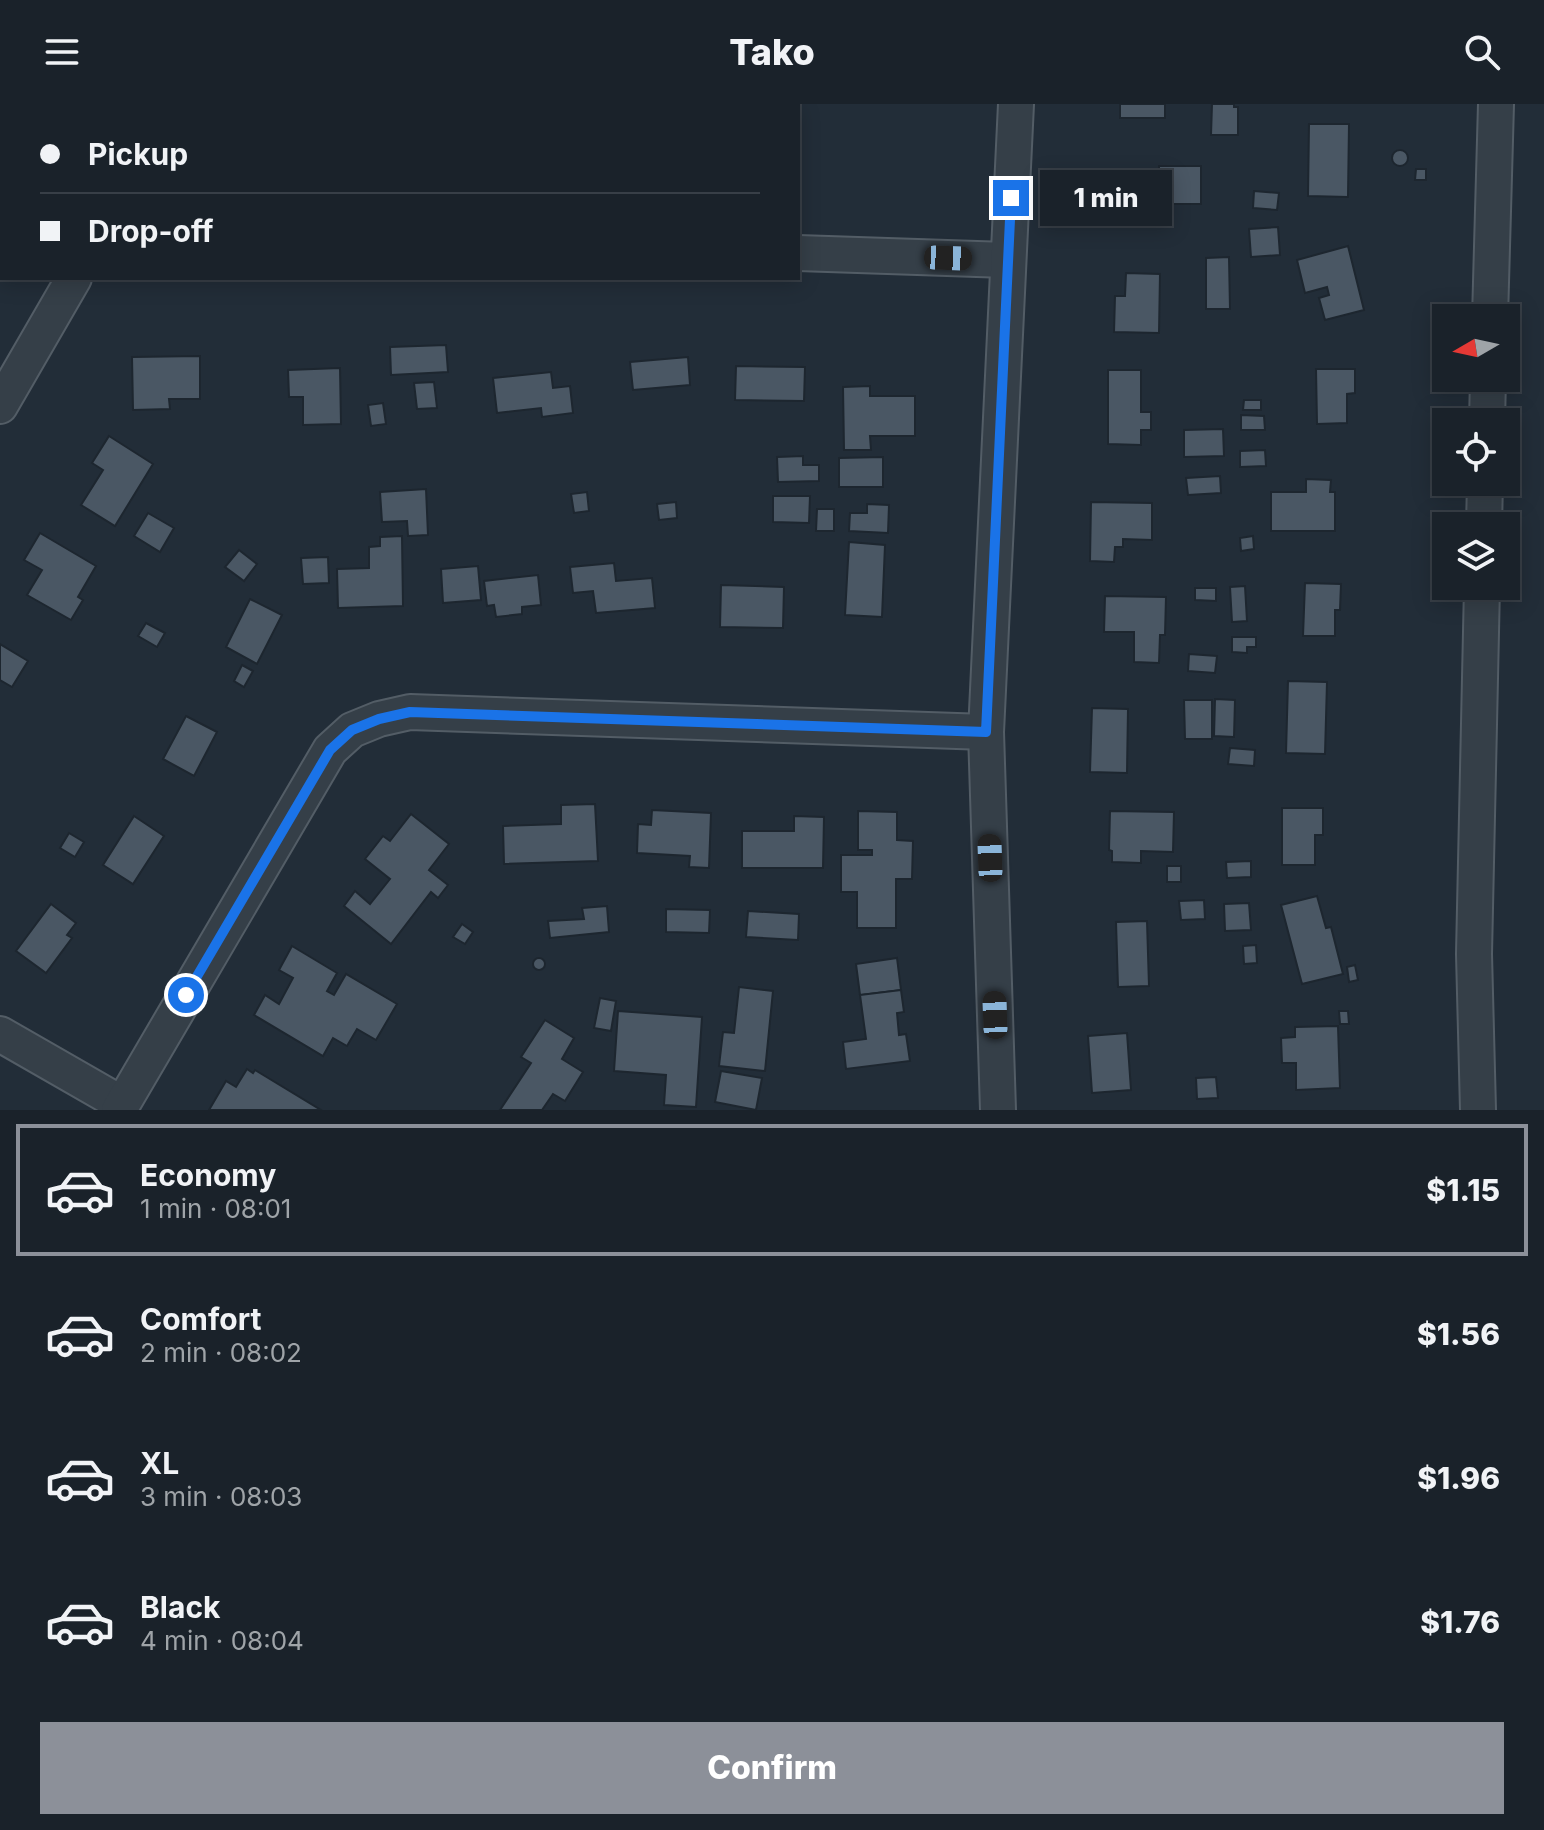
<!DOCTYPE html>
<meta charset="utf-8">
<style>
body{margin:0;font-family:Inter,sans-serif;background:#232a32;color:#f1f3f6;height:100vh;display:flex;flex-direction:column;font-size:30px;white-space:nowrap}
*{box-sizing:border-box;margin:0}
p{font-size:26px;color:#9fa4a8}
.icon{flex:none;width:44px;height:44px;fill:none;stroke:currentColor;stroke-width:2;stroke-linecap:round;stroke-linejoin:round}
.map{position:relative;height:1006px;overflow:hidden}
.side{display:flex;flex-direction:column;background:#1a222a;flex:1}
.side>*{flex:none}
.hud{position:absolute;left:0px;top:0px;width:800px;height:176px;box-shadow:0 4px 20px #0003,0 0 0 2px #383f47;display:grid;align-content:center;height:176px;padding:0 40px;background:#1a222a}
.needle{width:52px;rotate:261deg}
.fabs{position:absolute;left:1432px;top:200px;display:grid;gap:16px}
.fabs a{display:grid;place-items:center;width:88px;height:88px;border-radius:0px;background:#1a222a;box-shadow:0 4px 20px #0003,0 0 0 2px #383f47;font-size:40px}
.end{position:absolute;width:36px;height:36px;margin:-18px;border:10px solid #1a73e8;background:#fff;box-shadow:0 0 0 4px #fff}
.from{border-radius:50%}
.bubble{position:absolute;height:56px;border-radius:0px;background:#1a222a;box-shadow:0 4px 20px #0003,0 0 0 2px #383f47;font-size:26px;font-weight:800;line-height:56px;text-align:center}
.car{position:absolute;width:24px;height:48px;margin:-24px -12px;border-radius:10px;box-shadow:0 0 6px 2px #0007;background:linear-gradient(#222 24%,#8ab4d8 0 40%,#222 0 76%,#8ab4d8 0 86%,#222 0)}
.hud b{display:flex;align-items:center;gap:28px;height:76px;font-size:30px}
.hud b+b{border-top:2px solid #383f47}
.hud i{width:20px;height:20px;background:#f1f3f6}
ul{padding:14px 0 0;list-style:none}
li{display:flex;align-items:center;gap:24px;height:132px;margin:0 16px 12px;padding:0 24px;border:4px solid transparent;border-radius:0px}
li div{flex:1}
li b{display:block;font-size:30px}
li em{font-style:normal;font-weight:800}
li.selected{border-color:#8c9099}
li>.icon{width:72px;height:72px;stroke-width:1.5}
.action{display:flex;gap:16px;margin-top:auto;padding:16px 40px}
.action a{flex:1;height:92px;border-radius:0px;background:#8c9099;color:#fff;font-size:32px;font-weight:800;line-height:92px;text-align:center}
header{display:flex;justify-content:space-between;align-items:center;height:104px;padding:0 40px;background:#1a222a;font-size:36px;font-weight:800}
.map>svg:first-child{display:block}
.building{fill:#4a5764;stroke:#1d262f;stroke-width:2}
.lines{fill:none;stroke-linecap:round;stroke-linejoin:round}
.minor-casing{stroke:#535d66;stroke-width:38}
.path{stroke:#435758;stroke-width:5;stroke-dasharray:6 6;stroke-linecap:butt}
.minor{stroke:#353f48;stroke-width:34}
.route{stroke:#1a73e8;stroke-width:10}
</style>
<header><svg class="icon" aria-label="menu" viewBox="0 0 24 24"><path d="M4 6h16M4 12h16M4 18h16"/></svg>Tako<svg class="icon" aria-label="search" viewBox="0 0 24 24"><circle cx="10" cy="10" r="6"/><path d="M15 15l6 6"/></svg></header>
<div class="map">
<svg width="1544" height="1006" viewBox="0 0 1544 1006">
<rect width="100%" height="100%" fill="#222d38"/>
<g class="building">
<polygon points="532,0 572,0 572,2 533,2"/>
<rect x="1120" y="0" width="45" height="14"/>
<polygon points="1212,0 1234,0 1234,3 1238,3 1238,31 1211,31"/>
<polygon points="1309,20 1349,20 1348,93 1308,92"/>
<circle cx="1400" cy="54" r="8"/>
<polygon points="1159,62 1201,62 1201,100 1169,100 1169,114 1143,114 1143,102 1136,102 1135,67 1159,67"/>
<polygon points="1416,65 1426,65 1426,76 1415,76"/>
<polygon points="1254,87 1279,89 1277,106 1253,104"/>
<polygon points="1278,123 1280,151 1251,153 1249,125"/>
<polygon points="1348,142 1364,206 1325,216 1319,194 1329,191 1327,183 1305,189 1297,156"/>
<polygon points="1229,153 1230,205 1206,205 1206,154"/>
<polygon points="1126,169 1160,170 1159,229 1114,228 1115,192 1125,192"/>
<polygon points="446,241 448,268 391,271 390,243"/>
<polygon points="200,252 200,295 169,295 170,305 133,306 132,253"/>
<polygon points="688,253 690,281 633,286 630,258"/>
<polygon points="736,262 805,263 804,297 735,296"/>
<polygon points="340,264 341,320 303,321 303,293 289,293 288,266"/>
<polygon points="1316,265 1355,265 1355,289 1347,290 1347,319 1317,320"/>
<polygon points="1108,266 1141,266 1141,308 1151,308 1151,326 1141,326 1141,341 1108,340"/>
<polygon points="551,268 553,284 570,282 573,309 542,313 541,304 497,309 493,274"/>
<polygon points="434,278 437,304 417,305 414,279"/>
<polygon points="870,282 870,292 915,292 915,332 870,332 871,346 844,346 843,283"/>
<polygon points="1244,296 1261,296 1261,306 1243,306"/>
<polygon points="383,299 386,320 371,322 368,301"/>
<polygon points="1241,311 1264,312 1265,326 1241,326"/>
<polygon points="1223,325 1224,352 1184,353 1184,326"/>
<polygon points="109,332 153,360 115,422 81,401 103,366 92,359"/>
<polygon points="1265,346 1266,362 1240,363 1240,347"/>
<polygon points="803,352 803,361 819,361 819,377 778,378 777,353"/>
<polygon points="883,353 883,383 839,383 839,354"/>
<polygon points="1220,372 1221,389 1188,391 1186,374"/>
<polygon points="1306,375 1331,376 1330,388 1335,388 1335,427 1271,427 1271,388 1306,388"/>
<polygon points="426,385 428,431 408,432 407,417 382,418 380,388"/>
<polygon points="587,388 589,407 574,409 571,390"/>
<polygon points="773,392 810,392 809,419 773,418"/>
<polygon points="676,398 677,414 659,416 657,400"/>
<polygon points="1091,398 1152,399 1152,436 1123,435 1123,443 1115,443 1114,458 1090,457"/>
<polygon points="867,400 889,401 888,429 849,427 850,409 867,409"/>
<polygon points="817,405 834,405 834,427 816,427"/>
<polygon points="148,409 174,424 160,448 134,432"/>
<polygon points="40,429 96,462 78,493 83,496 71,516 27,491 42,466 24,456"/>
<polygon points="402,432 403,502 338,504 337,465 369,464 369,443 380,442 380,433"/>
<polygon points="1253,432 1254,445 1241,447 1240,434"/>
<polygon points="849,438 885,441 882,513 845,511"/>
<polygon points="239,446 257,460 244,477 225,463"/>
<polygon points="328,453 329,479 303,480 301,454"/>
<polygon points="614,459 616,477 652,474 655,504 596,509 593,487 573,489 570,463"/>
<polygon points="478,462 481,496 443,499 441,465"/>
<polygon points="538,471 541,501 522,503 522,510 496,513 494,501 487,502 484,477"/>
<polygon points="1305,479 1341,480 1340,506 1335,506 1335,532 1303,532"/>
<polygon points="721,481 784,483 783,524 720,523"/>
<polygon points="1245,482 1247,517 1232,518 1230,483"/>
<polygon points="1195,484 1216,484 1216,497 1195,496"/>
<polygon points="1105,492 1166,493 1165,531 1160,531 1159,559 1134,558 1134,528 1104,528"/>
<polygon points="250,495 282,511 257,560 226,543"/>
<polygon points="146,519 165,529 157,543 138,532"/>
<polygon points="1232,533 1256,533 1256,543 1247,543 1247,549 1232,548"/>
<polygon points="0,540 28,557 12,583 0,576"/>
<polygon points="1189,550 1217,552 1215,569 1188,567"/>
<polygon points="242,561 253,567 244,583 234,577"/>
<polygon points="1288,577 1327,578 1325,650 1286,649"/>
<polygon points="1215,595 1235,596 1234,633 1214,632"/>
<polygon points="1184,596 1212,596 1212,635 1185,635"/>
<polygon points="1092,604 1128,605 1127,669 1090,668"/>
<polygon points="186,612 217,628 194,672 163,655"/>
<polygon points="1230,644 1255,646 1254,662 1228,660"/>
<polygon points="595,700 598,757 504,760 503,722 561,720 561,701"/>
<polygon points="1282,704 1323,704 1323,731 1315,731 1315,761 1282,761"/>
<polygon points="652,706 711,709 709,764 689,763 690,752 637,749 638,720 651,721"/>
<polygon points="858,707 897,708 897,736 913,737 912,775 896,775 896,824 857,824 857,788 841,788 841,751 872,751 872,746 858,746"/>
<polygon points="1110,707 1174,708 1173,748 1141,747 1141,759 1112,758 1112,747 1109,746"/>
<polygon points="411,710 449,740 429,766 448,781 438,794 431,788 391,840 344,802 355,787 370,800 390,775 365,755 383,732 390,737"/>
<polygon points="134,712 164,732 133,780 103,761"/>
<polygon points="794,712 824,713 823,764 742,764 742,727 794,727"/>
<polygon points="69,729 84,738 75,753 60,744"/>
<polygon points="1251,757 1251,773 1227,774 1226,758"/>
<rect x="1167" y="762" width="14" height="16"/>
<polygon points="1317,792 1326,824 1331,823 1343,870 1302,880 1281,801"/>
<polygon points="1204,796 1205,815 1181,816 1179,797"/>
<polygon points="1249,799 1251,826 1225,827 1224,800"/>
<polygon points="51,800 76,819 67,831 72,834 46,869 16,847"/>
<polygon points="607,802 609,828 550,834 548,817 584,815 582,804"/>
<polygon points="666,805 710,806 709,829 666,828"/>
<polygon points="748,807 799,810 798,836 746,833"/>
<polygon points="1147,817 1149,882 1118,883 1116,818"/>
<polygon points="462,820 473,828 465,840 453,833"/>
<polygon points="1256,841 1257,859 1244,860 1243,842"/>
<polygon points="292,842 337,869 327,887 334,891 346,870 397,900 376,936 357,925 347,942 333,934 323,952 254,911 265,891 279,900 293,874 279,866"/>
<circle cx="539" cy="860" r="6"/>
<polygon points="897,854 901,886 860,891 856,860"/>
<polygon points="1355,861 1358,876 1349,878 1347,863"/>
<polygon points="739,883 773,887 765,967 719,962 723,928 734,929"/>
<polygon points="901,886 904,908 897,909 899,931 906,930 910,957 846,965 843,938 866,935 860,891"/>
<polygon points="600,894 616,897 611,927 594,924"/>
<polygon points="618,907 702,913 696,1003 664,1001 666,971 614,967"/>
<polygon points="1339,907 1348,907 1349,920 1340,920"/>
<polygon points="545,916 574,934 562,955 583,968 565,997 553,990 542,1006 500,1006 531,959 521,953"/>
<polygon points="1338,922 1340,984 1296,986 1296,959 1282,959 1281,934 1295,933 1295,923"/>
<polygon points="1127,929 1131,986 1092,989 1088,932"/>
<polygon points="247,965 253,969 255,966 321,1006 209,1006 226,977 236,983"/>
<polygon points="721,967 762,974 756,1006 715,998"/>
<polygon points="1216,973 1218,994 1197,995 1196,974"/>
</g>
<g class="lines">
<defs>
<g id="minor">
<polyline points="19,2 20,0"/>
<polyline points="0,33 2,30"/>
<polyline points="798,149 1007,156"/>
<polyline points="1490,214 1496,0"/>
<polyline points="0,302 74,174"/>
<polyline points="1487,318 1488,274"/>
<polyline points="1484,422 1485,378"/>
<polyline points="0,930 122,1000"/>
<polyline points="119,1006 330,646 352,626 379,615 410,608 986,628"/>
<polyline points="998,1006 986,628 1016,0"/>
<polyline points="1478,1006 1474,850 1482,482"/>
</g>
</defs>
<use href="#minor" class="minor-casing"/>
<polyline class="path" points="176,0 176,2"/>
<use href="#minor" class="minor"/>
</g>
<g class="lines">
<polyline class="route" points="186,891 330,646 352,626 379,615 410,608 986,628 1011,94"/>
</g>
</svg>
<div class="fabs">
<a><svg class="needle" viewBox="-14 -14 28 28"><path d="M0-13l5 13h-10z" fill="#e53935"/><path d="M0 13l5-13h-10z" fill="#9fa4a8"/></svg></a>
<a><svg class="icon" aria-label="locate" viewBox="0 0 24 24"><circle cx="12" cy="12" r="6"/><path d="M12 2v4M12 18v4M2 12h4M18 12h4"/></svg></a>
<a><svg class="icon" aria-label="layers" viewBox="0 0 24 24"><path d="M12 4l9 5-9 5-9-5zM3 14l9 5 9-5"/></svg></a>
</div>
<i class="end from" style="left:186px;top:891px"></i>
<i class="end" style="left:1011px;top:94px"></i>
<div class="bubble" style="left:1040px;top:66px;width:132px">1 min</div>
<i class="car" style="left:948px;top:154px;rotate:92deg"></i>
<i class="car" style="left:990px;top:754px;rotate:358deg"></i>
<i class="car" style="left:995px;top:911px;rotate:358deg"></i>
<div class="hud">
<b><i class="from"></i>Pickup</b>
<b><i></i>Drop-off</b>
</div>
</div>
<section class="side">
<ul>
<li class="selected"><svg class="icon" aria-label="car" viewBox="0 0 24 24"><path d="M5 17H2v-5l4-1 3-4h7l3 4 3 1v5h-3M9 17h6M6 11h13"/><circle cx="7" cy="17" r="2"/><circle cx="17" cy="17" r="2"/></svg><div><b>Economy</b><p>1 min · 08:01</p></div><em>$1.15</em></li>
<li><svg class="icon" aria-label="car" viewBox="0 0 24 24"><path d="M5 17H2v-5l4-1 3-4h7l3 4 3 1v5h-3M9 17h6M6 11h13"/><circle cx="7" cy="17" r="2"/><circle cx="17" cy="17" r="2"/></svg><div><b>Comfort</b><p>2 min · 08:02</p></div><em>$1.56</em></li>
<li><svg class="icon" aria-label="car" viewBox="0 0 24 24"><path d="M5 17H2v-5l4-1 3-4h7l3 4 3 1v5h-3M9 17h6M6 11h13"/><circle cx="7" cy="17" r="2"/><circle cx="17" cy="17" r="2"/></svg><div><b>XL</b><p>3 min · 08:03</p></div><em>$1.96</em></li>
<li><svg class="icon" aria-label="car" viewBox="0 0 24 24"><path d="M5 17H2v-5l4-1 3-4h7l3 4 3 1v5h-3M9 17h6M6 11h13"/><circle cx="7" cy="17" r="2"/><circle cx="17" cy="17" r="2"/></svg><div><b>Black</b><p>4 min · 08:04</p></div><em>$1.76</em></li>
</ul>
<div class="action"><a>Confirm</a></div>
</section>
